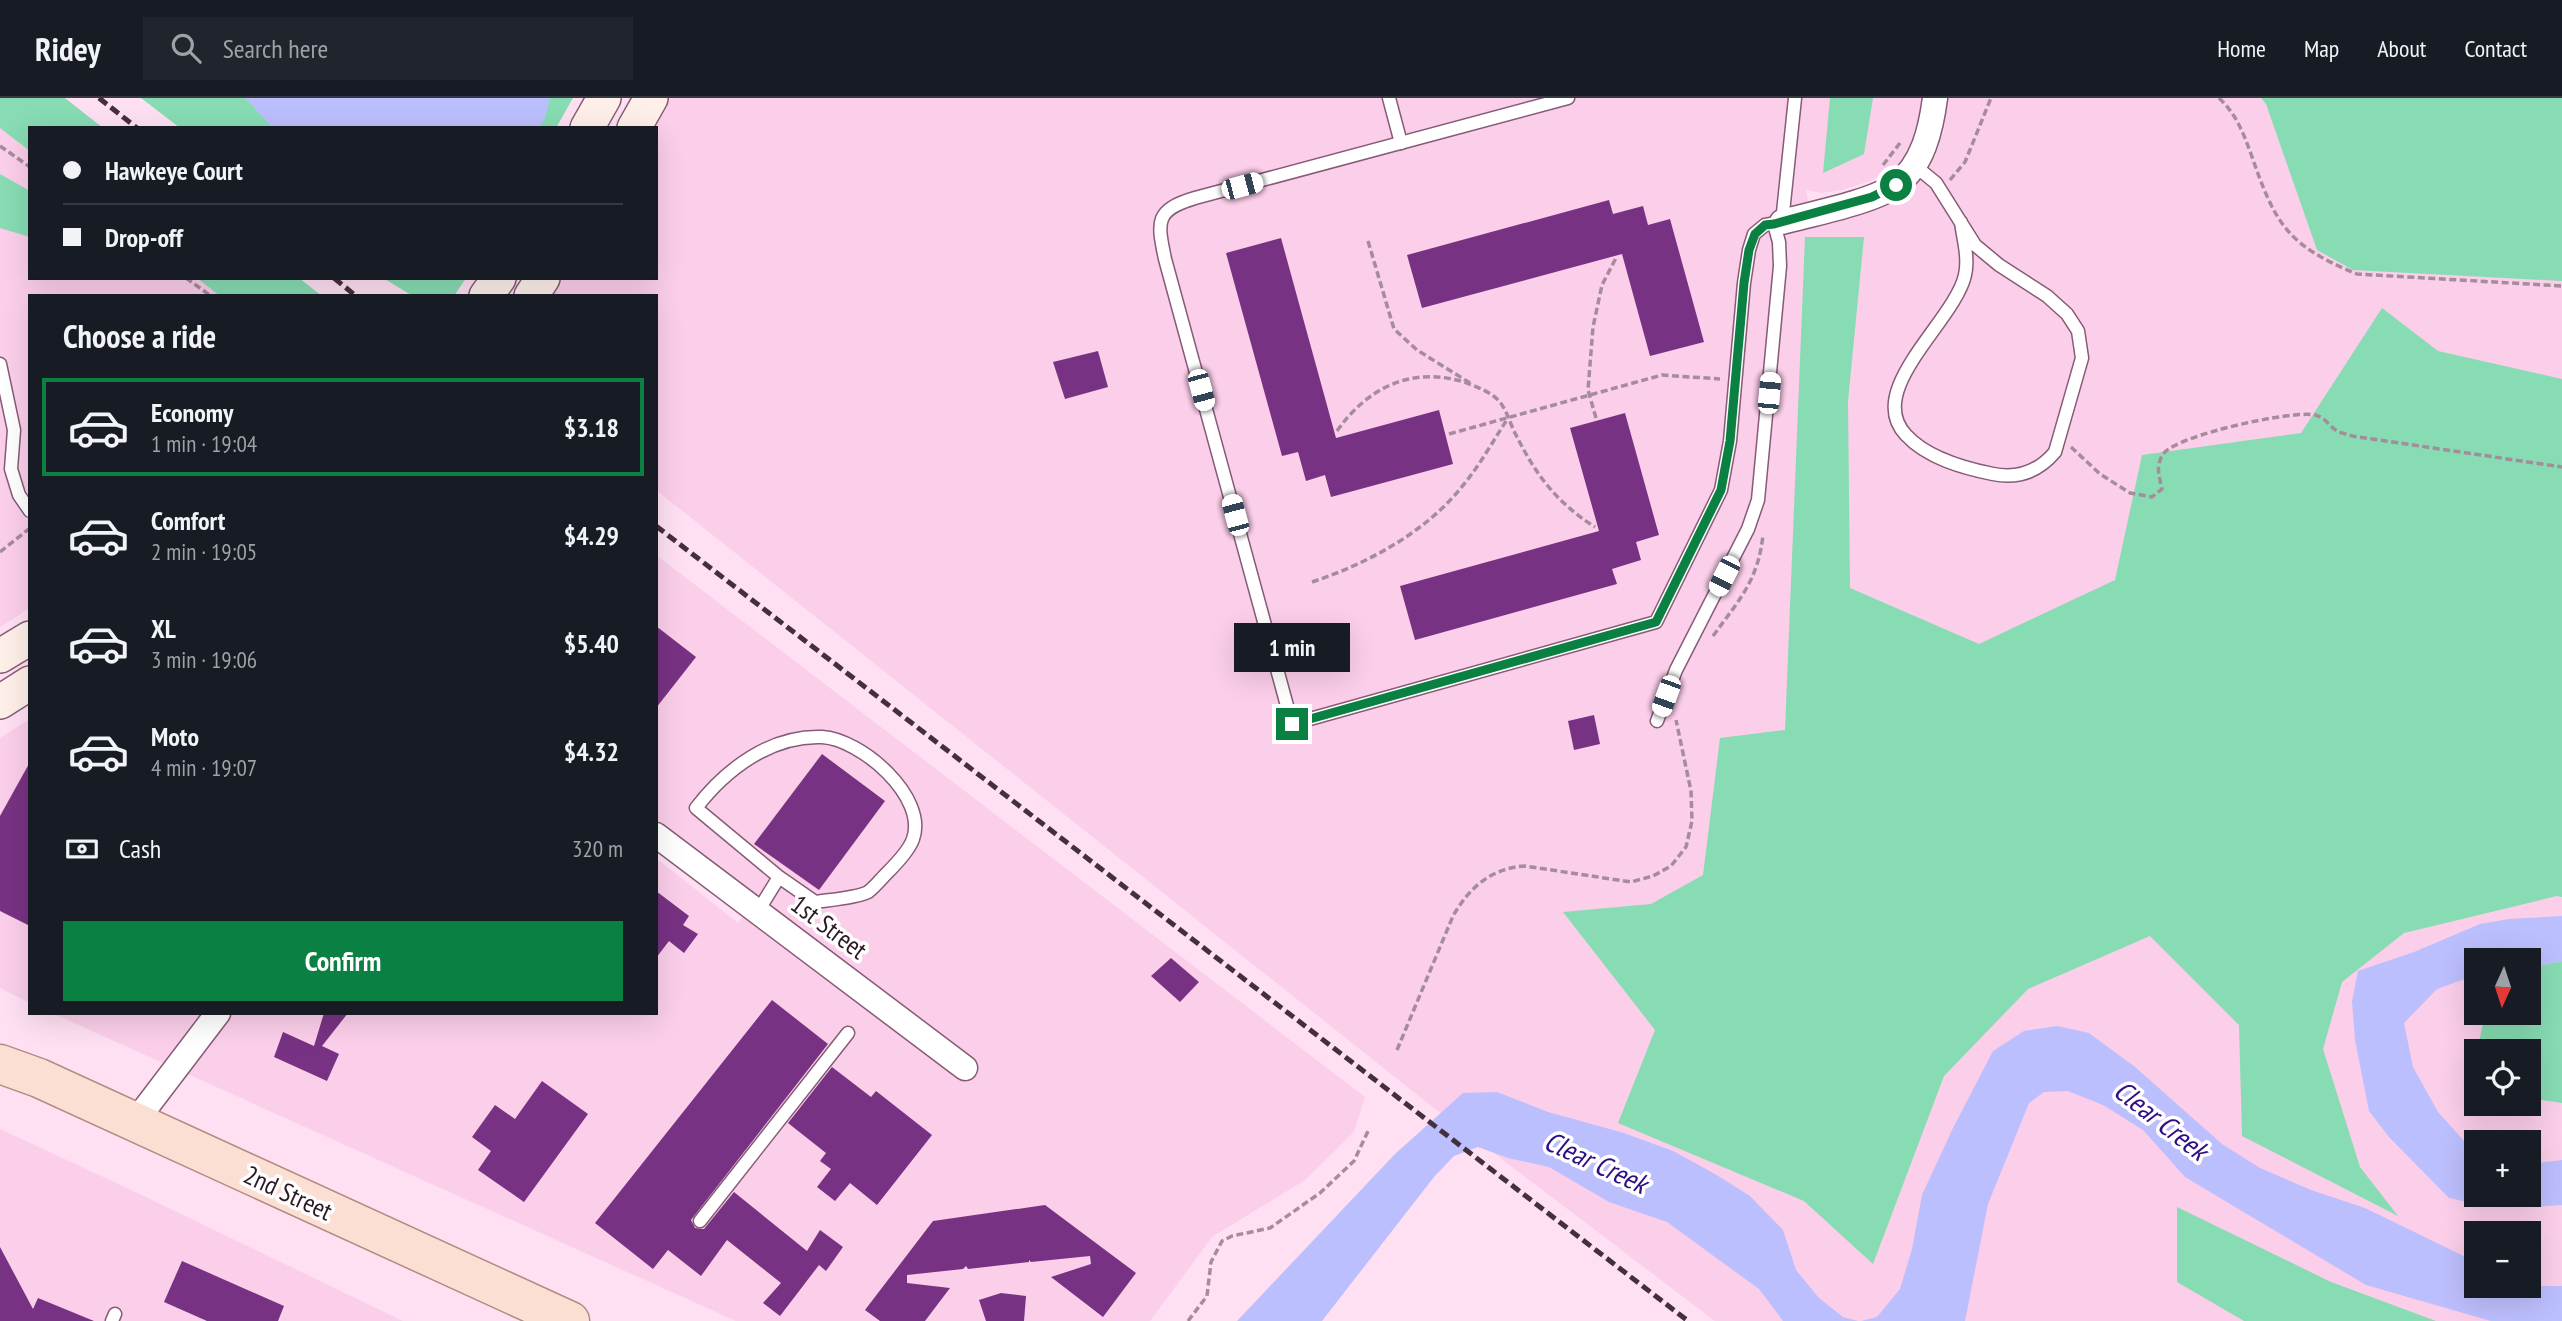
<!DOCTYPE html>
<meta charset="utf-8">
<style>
body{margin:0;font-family:"PT Sans Narrow",sans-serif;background:#20242c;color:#f1f3f6;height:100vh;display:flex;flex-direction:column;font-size:26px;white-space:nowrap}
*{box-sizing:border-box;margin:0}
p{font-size:23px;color:#9ea1a6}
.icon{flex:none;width:38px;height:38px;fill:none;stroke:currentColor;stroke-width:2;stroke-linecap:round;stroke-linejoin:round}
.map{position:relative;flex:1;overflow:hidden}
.sheet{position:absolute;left:28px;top:196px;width:630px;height:721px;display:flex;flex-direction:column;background:#171b24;border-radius:0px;box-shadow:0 7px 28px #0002}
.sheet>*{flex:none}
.banner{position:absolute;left:28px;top:28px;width:630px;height:154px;border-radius:0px;box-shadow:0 7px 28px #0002;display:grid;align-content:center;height:154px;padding:0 35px;background:#171b24}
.needle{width:46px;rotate:183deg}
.fabs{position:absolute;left:2464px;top:850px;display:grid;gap:14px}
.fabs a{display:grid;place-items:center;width:77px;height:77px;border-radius:0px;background:#171b24;box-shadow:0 7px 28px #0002;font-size:35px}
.end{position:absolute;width:32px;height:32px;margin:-16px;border:9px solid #0b8043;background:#fff;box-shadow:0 0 0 4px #fff}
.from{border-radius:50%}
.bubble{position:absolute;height:49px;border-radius:0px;background:#171b24;box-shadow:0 7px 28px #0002;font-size:23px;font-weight:800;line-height:49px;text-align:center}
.car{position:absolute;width:21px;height:42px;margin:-21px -10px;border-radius:9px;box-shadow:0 0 5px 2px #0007;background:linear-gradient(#fff 24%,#345 0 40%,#fff 0 76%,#345 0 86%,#fff 0)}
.banner b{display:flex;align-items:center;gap:24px;height:66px;font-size:26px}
.banner b+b{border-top:2px solid #363941}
.banner i{width:18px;height:18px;background:#f1f3f6}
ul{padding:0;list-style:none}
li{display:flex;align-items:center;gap:21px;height:98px;margin:0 14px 10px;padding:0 21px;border:4px solid transparent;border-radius:0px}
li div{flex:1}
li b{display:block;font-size:26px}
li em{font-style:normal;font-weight:800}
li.active{border-color:#0b8043}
li>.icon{width:63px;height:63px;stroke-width:1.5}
h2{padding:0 35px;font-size:32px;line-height:84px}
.pay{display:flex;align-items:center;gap:18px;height:77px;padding:0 35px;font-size:26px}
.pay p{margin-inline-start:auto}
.action{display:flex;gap:14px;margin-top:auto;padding:14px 35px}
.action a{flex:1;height:80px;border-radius:0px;background:#0b8043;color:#fff;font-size:28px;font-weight:800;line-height:80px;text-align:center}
header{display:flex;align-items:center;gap:42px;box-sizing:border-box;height:98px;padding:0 35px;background:#171b24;border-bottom:2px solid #363941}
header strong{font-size:33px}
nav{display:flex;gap:38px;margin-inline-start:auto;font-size:24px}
.search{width:490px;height:63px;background:#20242c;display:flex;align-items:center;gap:18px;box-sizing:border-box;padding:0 24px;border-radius:0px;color:#9ea1a6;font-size:26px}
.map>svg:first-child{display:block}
.built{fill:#fbcee9;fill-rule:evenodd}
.green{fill:#87dcb3}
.water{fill:#bcbffd}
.building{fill:#783283}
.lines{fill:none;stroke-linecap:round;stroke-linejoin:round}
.service-casing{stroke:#855b75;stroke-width:15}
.minor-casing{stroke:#855b75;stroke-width:27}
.secondary-casing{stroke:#855b75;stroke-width:36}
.primary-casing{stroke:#b28b83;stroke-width:41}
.path{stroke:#a58c9b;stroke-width:3.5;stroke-dasharray:7 3.5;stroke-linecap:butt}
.service{stroke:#fff;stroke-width:12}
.minor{stroke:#fff;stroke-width:24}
.secondary{stroke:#feefe9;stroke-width:33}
.primary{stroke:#fcdfd3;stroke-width:38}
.rail{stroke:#44303c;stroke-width:5;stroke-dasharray:10 5;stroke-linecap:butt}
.route{stroke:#0b8043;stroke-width:9}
.labels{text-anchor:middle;stroke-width:7;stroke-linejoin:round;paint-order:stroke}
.street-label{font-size:26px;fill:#2b1924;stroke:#fff}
.water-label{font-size:28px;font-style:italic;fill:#2e0f86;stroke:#fff}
</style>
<header>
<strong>Ridey</strong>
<div class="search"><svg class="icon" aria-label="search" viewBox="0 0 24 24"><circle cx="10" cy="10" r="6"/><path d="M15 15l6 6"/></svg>Search here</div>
<nav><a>Home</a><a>Map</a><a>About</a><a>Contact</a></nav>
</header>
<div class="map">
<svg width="2562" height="1223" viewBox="0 0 2562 1223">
<rect width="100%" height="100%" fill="#fee0f2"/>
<g class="built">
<polygon points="0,0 30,30 30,180 292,180 315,198 30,198 30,510 0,529"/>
<path d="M662 0H1924L1922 20 1915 39 1902 62 1891 72 1870 83 1842 92 1821 95 1806 92 1812 125 1906 93 1935 59 1944 32 1947 0H2562V1223H1715L1425 1003 656 392V198H545L556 180H656V30H645ZM2476 863H2529V915H2476ZM2476 954H2529V1006H2476ZM2476 1045H2529V1097H2476ZM2476 1136H2529V1188H2476Z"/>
<polygon points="656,457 1365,999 1354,1034 1305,1082 1212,1139 1150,1223 736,1223 52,915 656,915 656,760 738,825 755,802 656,726"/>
<polygon points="30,621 30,905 0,890 0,640"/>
<polygon points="0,1031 129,1091 403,1223 0,1223"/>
</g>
<g class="green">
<polygon points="0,0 65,0 103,30 30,30 30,53 0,30"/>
<polygon points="141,0 573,0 556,30 180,30"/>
<polygon points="1830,0 1873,0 1864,56 1823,75"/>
<polygon points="2261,0 2562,0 2562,183 2353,172 2317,152 2266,6"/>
<polygon points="0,76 30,93 30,139 0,130"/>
<polygon points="1805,139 1864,139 1848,303 1850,490 1979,546 2115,482 2142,357 2301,335 2382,210 2438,253 2562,281 2562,799 2557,798 2404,835 2342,884 2323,951 2360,1069 2398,1118 2242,1038 2239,927 2150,838 2028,891 1944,978 1873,1166 1804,1103 1618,1025 1655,932 1563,814 1651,806 1703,777 1720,640 1785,632"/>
<polygon points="197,180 299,180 322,198 220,198"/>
<polygon points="383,180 466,180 454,198 413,198"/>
<polygon points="2562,863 2562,1005 2529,1000 2529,954 2477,954 2485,915 2529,915 2529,870"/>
<polygon points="2177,1109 2331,1184 2436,1223 2244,1223 2177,1184"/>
</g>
<g class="water">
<polygon points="245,0 550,0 545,20 538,30 273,30"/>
<polygon points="2562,818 2562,863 2529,870 2529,863 2476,863 2476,877 2437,891 2404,925 2413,969 2438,1014 2476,1056 2476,1097 2529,1097 2529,1066 2562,1062 2562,1107 2530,1109 2481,1107 2449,1100 2389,1039 2369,1013 2355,942 2352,903 2358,873 2414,854 2480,826 2509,821"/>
<polygon points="2057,928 2089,935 2135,969 2222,1046 2260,1070 2311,1092 2365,1110 2476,1164 2476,1188 2562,1188 2562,1223 2491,1223 2366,1187 2185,1079 2143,1032 2103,1007 2068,993 2044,994 2029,1005 1988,1106 1965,1223 1861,1223 1877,1219 1900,1191 1912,1151 1922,1097 1953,1030 1993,953 2024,933"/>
<polygon points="1497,994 1548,1014 1624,1035 1673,1053 1715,1076 1750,1098 1783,1132 1796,1172 1819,1200 1843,1219 1858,1223 1783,1223 1759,1191 1667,1124 1609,1104 1549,1069 1508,1060 1478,1049 1454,1058 1434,1079 1322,1223 1237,1223 1395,1056 1463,995"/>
</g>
<g class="building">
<polygon points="1609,102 1613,116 1643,108 1648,127 1670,121 1704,244 1650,258 1622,156 1422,210 1407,157"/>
<polygon points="1281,140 1336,340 1439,312 1453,366 1331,399 1325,377 1306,383 1298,354 1282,358 1226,155"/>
<polygon points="1098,253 1108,289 1065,301 1053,264"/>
<polygon points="1625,315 1659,437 1636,444 1641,462 1612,471 1617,486 1415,542 1400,488 1599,433 1570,330"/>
<polygon points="656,528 696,559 656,610"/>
<polygon points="1594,617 1600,646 1574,652 1568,623"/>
<polygon points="822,656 885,703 819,792 754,746"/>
<polygon points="30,664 30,828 0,813 0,718"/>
<polygon points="656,793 689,818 683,827 698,836 684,855 669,843 656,860"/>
<polygon points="1171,860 1199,884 1180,904 1151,878"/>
<polygon points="772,902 828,946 691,1122 695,1130 704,1131 734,1094 807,1153 820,1132 843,1149 826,1173 819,1167 780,1218 763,1205 781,1185 727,1142 701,1178 668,1152 653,1171 595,1125"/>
<polygon points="324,915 348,915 322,948 339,956 327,983 274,959 283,934 314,948"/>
<polygon points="832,969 871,999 876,993 932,1037 877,1107 850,1085 835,1103 817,1089 831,1071 820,1063 826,1055 788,1025"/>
<polygon points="542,983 588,1016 524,1104 478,1072 491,1053 472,1039 495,1007 515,1021"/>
<polygon points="1045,1107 1136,1175 1103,1219 1051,1179 1091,1166 1090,1158 1031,1164 1029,1162 1029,1164 968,1171 966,1168 963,1171 907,1177 907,1185 950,1190 925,1223 880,1223 865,1212 933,1123"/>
<polygon points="0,1149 33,1211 38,1200 94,1223 0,1223"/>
<polygon points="182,1163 284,1208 278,1223 207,1223 164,1204"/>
<polygon points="1001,1195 1026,1198 1024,1223 986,1223 979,1202"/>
</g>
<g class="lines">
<defs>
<g id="service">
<polyline points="1389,0 1401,45"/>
<path d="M1568 0 1195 100C1155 112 1157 123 1165 161L1292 626 1656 524 1721 392 1730 343 1744 185 1749 152 1754 136 1765 127 1782 124 1795 0"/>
<path d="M1914 67 1936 85 1975 147 1999 167 2047 198 2067 216 2078 233 2082 260 2055 354C2039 373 2018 381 1993 376 1963 370 1927 360 1906 337 1863 292 1955 223 1965 177 1969 160 1963 140 1961 124"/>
<polyline points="0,266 14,332 11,371 19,397 30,413"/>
<polyline points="1657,623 1676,572 1748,431 1758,402 1780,168 1779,144 1774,126"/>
<path d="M758 813 779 779 815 804C828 802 857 800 868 794 874 790 881 781 887 775 895 767 909 753 913 741 928 699 861 641 822 639 771 637 726 671 696 710L779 779"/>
<polyline points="700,1123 848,935"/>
<polyline points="112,1223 115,1216"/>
</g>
<g id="minor">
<path d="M1782 124C1811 116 1873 104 1896 87 1923 67 1931 31 1935 0"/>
<polyline points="656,737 965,970"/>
<polyline points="135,1024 218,915"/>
</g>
<g id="secondary">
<polyline points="587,30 604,0"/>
<polyline points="634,30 651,0"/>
<polyline points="486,198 499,180"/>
<polyline points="531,198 543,180"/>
<polyline points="0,558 30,540"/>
<polyline points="0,604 30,585"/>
</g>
<polyline id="primary" points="0,966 39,980 570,1223"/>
</defs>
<use href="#service" class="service-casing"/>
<use href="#minor" class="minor-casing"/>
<use href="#secondary" class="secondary-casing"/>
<use href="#primary" class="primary-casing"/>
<g class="path">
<path d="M2219 0C2236 16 2243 34 2251 56 2275 125 2286 147 2357 176L2562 188"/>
<polyline points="0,48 30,69"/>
<polyline points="1883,67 1900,45"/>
<polyline points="1950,82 1965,64 1991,0"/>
<polyline points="1368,143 1394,231 1417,252 1470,285"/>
<polyline points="186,180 211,198"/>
<polyline points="1596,320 1588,292 1593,229 1602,187 1616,160"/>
<path d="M1337 333C1368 289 1413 267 1467 285 1477 289 1491 294 1499 303 1507 312 1510 326 1516 337 1536 377 1556 404 1595 429"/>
<polyline points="1449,336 1662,277 1720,281"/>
<path d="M2071 349 2100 376 2130 395 2152 399 2162 391C2159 378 2155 367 2164 355 2179 337 2291 312 2315 317 2325 319 2329 328 2337 333 2341 335 2347 336 2352 338L2562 369"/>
<polyline points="0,454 30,430"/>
<path d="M1312 484C1366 466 1423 436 1460 391 1479 369 1493 343 1508 320"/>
<path d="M1713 538C1739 502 1758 483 1763 437"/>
<path d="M1397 952 1453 818C1469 790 1491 770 1525 768L1631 784 1653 778 1671 768 1686 749 1692 723 1691 693 1676 622"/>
<polyline points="1188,1223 1207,1198 1211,1164 1222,1143 1232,1138 1270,1130 1320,1095 1354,1063 1369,1031"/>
</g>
<use href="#service" class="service"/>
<use href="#minor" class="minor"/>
<use href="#secondary" class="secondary"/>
<use href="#primary" class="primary"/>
<g class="rail">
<polyline points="99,0 137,30"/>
<polyline points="334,180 356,198"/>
<polyline points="656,428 1688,1223"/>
</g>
</g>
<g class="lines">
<polyline class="route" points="1292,626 1656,524 1721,392 1730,343 1744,185 1749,152 1755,136 1765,127 1774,126 1872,99 1896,87"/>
</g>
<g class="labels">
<g class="street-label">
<text transform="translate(829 829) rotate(37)" y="9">1st Street</text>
<text transform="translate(288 1095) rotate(25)" y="9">2nd Street</text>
</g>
<g class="water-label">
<text transform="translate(2161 1022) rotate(38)" y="10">Clear Creek</text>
<text transform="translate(1596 1064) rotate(25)" y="10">Clear Creek</text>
</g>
</g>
</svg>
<div class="fabs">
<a><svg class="needle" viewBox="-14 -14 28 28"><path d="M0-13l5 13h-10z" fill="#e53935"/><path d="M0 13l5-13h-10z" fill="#9ea1a6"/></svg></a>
<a><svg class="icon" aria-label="locate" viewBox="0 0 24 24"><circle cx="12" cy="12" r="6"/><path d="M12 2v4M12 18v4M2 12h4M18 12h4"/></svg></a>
<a>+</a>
<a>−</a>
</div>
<i class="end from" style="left:1896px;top:87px"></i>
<i class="end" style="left:1292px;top:626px"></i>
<div class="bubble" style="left:1234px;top:525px;width:116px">1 min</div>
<i class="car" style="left:1242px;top:88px;rotate:75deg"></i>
<i class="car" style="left:1201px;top:292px;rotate:165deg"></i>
<i class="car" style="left:1769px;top:295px;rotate:5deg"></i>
<i class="car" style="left:1235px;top:417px;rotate:345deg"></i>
<i class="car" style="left:1724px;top:478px;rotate:207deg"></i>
<i class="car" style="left:1666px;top:598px;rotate:200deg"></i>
<div class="banner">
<b><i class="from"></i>Hawkeye Court</b>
<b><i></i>Drop-off</b>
</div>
<section class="sheet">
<h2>Choose a ride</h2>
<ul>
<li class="active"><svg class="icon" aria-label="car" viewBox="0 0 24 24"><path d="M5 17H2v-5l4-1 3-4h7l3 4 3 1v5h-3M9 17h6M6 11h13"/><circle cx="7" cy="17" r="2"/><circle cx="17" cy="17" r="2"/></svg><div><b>Economy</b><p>1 min · 19:04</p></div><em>$3.18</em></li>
<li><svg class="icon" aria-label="car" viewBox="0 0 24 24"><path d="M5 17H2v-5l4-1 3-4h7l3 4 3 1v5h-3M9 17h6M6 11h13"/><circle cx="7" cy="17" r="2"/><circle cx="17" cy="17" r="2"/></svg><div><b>Comfort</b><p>2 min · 19:05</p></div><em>$4.29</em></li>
<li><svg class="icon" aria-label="car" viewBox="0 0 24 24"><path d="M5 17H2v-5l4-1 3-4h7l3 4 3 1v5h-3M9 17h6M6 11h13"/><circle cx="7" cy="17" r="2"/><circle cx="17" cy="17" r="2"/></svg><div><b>XL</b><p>3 min · 19:06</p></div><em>$5.40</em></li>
<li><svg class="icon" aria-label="car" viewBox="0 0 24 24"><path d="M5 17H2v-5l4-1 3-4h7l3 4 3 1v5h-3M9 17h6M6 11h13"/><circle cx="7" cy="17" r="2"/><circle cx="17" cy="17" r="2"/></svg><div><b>Moto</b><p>4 min · 19:07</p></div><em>$4.32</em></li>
</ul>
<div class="pay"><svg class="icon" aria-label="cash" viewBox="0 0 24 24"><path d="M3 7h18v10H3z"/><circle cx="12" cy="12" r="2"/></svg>Cash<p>320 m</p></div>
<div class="action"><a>Confirm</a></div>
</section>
</div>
